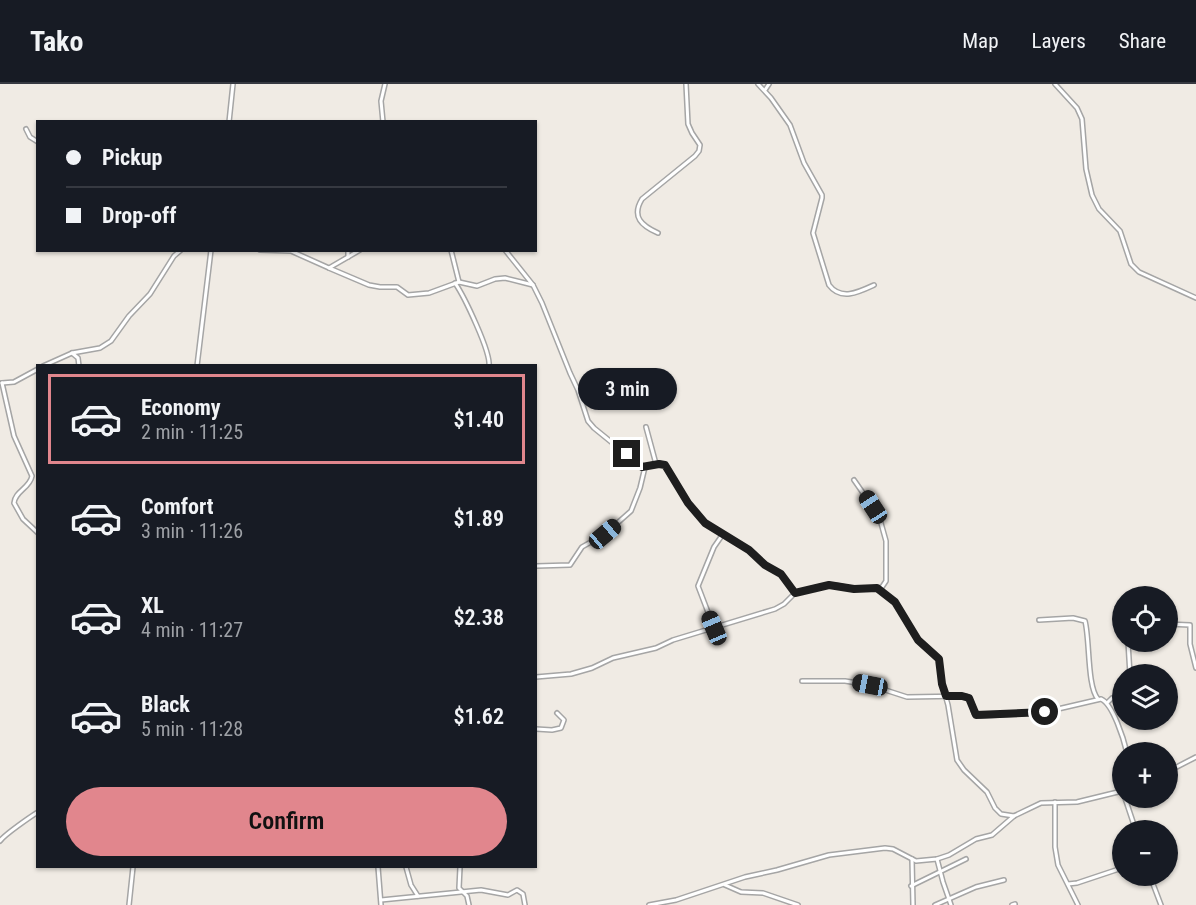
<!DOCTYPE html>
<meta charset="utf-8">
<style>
body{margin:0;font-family:"Roboto Condensed",sans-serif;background:#242831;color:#f1f3f6;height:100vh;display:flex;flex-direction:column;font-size:22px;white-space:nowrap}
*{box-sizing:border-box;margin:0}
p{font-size:20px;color:#9ea1a6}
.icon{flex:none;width:33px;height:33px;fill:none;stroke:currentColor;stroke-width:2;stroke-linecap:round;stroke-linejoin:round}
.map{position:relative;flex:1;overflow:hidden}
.drawer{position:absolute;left:36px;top:280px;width:501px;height:504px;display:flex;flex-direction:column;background:#171b24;border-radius:0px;box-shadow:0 2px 4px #0004}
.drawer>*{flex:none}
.guide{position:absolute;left:36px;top:36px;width:501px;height:132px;border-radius:0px;box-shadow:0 2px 4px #0004;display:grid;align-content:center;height:132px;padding:0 30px;background:#171b24}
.buttons{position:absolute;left:1112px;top:502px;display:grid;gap:12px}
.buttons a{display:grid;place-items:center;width:66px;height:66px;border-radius:50%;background:#171b24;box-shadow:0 2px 4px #0004;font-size:30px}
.end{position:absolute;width:27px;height:27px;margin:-14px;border:8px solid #1e1e1e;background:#fff;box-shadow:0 0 0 3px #fff}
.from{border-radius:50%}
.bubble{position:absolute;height:42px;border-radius:21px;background:#171b24;box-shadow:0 2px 4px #0004;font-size:20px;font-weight:600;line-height:42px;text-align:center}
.car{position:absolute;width:18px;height:36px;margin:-18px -9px;border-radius:8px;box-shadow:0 0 4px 2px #0007;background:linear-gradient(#222 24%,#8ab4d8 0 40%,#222 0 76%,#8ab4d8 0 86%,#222 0)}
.guide b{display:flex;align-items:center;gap:21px;height:57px;font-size:22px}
.guide b+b{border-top:2px solid #363941}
.guide i{width:15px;height:15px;background:#f1f3f6}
ul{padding:10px 0 0;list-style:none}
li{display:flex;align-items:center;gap:18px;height:90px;margin:0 12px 9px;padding:0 18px;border:3px solid transparent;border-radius:0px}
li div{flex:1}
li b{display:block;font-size:22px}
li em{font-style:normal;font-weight:600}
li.active{border-color:#e1868d}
li>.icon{width:54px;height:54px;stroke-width:1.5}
.button{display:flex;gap:12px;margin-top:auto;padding:12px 30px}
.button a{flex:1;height:69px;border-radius:36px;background:#e1868d;color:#111;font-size:24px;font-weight:600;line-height:69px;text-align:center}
header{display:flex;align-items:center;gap:36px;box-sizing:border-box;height:84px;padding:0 30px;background:#171b24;border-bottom:2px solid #363941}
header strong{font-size:28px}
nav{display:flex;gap:33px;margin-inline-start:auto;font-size:21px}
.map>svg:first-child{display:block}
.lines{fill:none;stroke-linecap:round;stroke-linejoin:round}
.minor-casing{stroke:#a5a5a5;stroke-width:6}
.minor{stroke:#fff;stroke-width:3}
.route{stroke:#1e1e1e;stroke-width:8}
</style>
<header>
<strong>Tako</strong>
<nav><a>Map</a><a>Layers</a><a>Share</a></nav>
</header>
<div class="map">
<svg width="1196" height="821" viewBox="0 0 1196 821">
<rect width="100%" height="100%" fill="#f0ebe4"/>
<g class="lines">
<defs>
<g id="minor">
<path d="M758 0 771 14 790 41 804 79 822 111V114L813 149 829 201C841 217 859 208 874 201"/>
<polyline points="1055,0 1077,24 1082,35 1086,85 1092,111 1099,125 1120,147 1131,180 1139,188 1196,214"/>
<polyline points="765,6 769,0"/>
<polyline points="229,38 233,0"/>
<polyline points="383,38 381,17 385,0"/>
<polyline points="26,45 30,53 38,58"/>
<path d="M658 149C642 142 631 133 642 115L695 72 699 67 700 61 692 49 688 40 686 0"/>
<polyline points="260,166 291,167 329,184 360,166"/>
<polyline points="451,166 459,198"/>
<polyline points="505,166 533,201 542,219 570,289 578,306 588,337 594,344 642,383 659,379 665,381 688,419 705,439 749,466 765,481 781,490 795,509"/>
<polyline points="348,173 348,166"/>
<polyline points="329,184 369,201 380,203 397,203 408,211 429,209 459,198 477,202 495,195 505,194 533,201"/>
<path d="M455 199C464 212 491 268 489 282"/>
<polyline points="72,269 78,274 79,282"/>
<polyline points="43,282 72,269 100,264 111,257 129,232 150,210 174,172 181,166"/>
<polyline points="197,282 211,166"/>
<path d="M2 299 14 352 32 392C30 404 15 407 14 419L23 435 38 449"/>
<polyline points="2,299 14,298 38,285"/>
<polyline points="646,343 656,380"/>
<polyline points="854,396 879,432 886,457 886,497 882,503 877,505"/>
<polyline points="536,482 570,481 582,463 605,450 631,427 640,404 645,383"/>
<polyline points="1139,506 1139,513"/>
<path d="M1039 536 1073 534 1085 537C1090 556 1087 603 1098 615"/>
<polyline points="1167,540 1190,541 1190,560 1196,584"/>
<polyline points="714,544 698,502 714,463 723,450"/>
<polyline points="1128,558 1130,591"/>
<polyline points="536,593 571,590 592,584 613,574 656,564 673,556 775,525 784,520 795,509 818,503 835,501 854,505 877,505 895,518 918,556 939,575 942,600 948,621 957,676 964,686 987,708 995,724 1001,730 1014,732 1041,719 1077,718 1122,707"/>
<path d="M802 597H845L870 601 907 613 966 612 971 617 974 629 981 632 1045 628 1101 615C1113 620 1124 656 1127 669"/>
<polyline points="1108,618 1112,614 1122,613"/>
<polyline points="536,645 552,646 561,644 564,636 557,629"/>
<polyline points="1167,688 1196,673"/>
<polyline points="1125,714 1136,747"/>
<polyline points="1055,718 1055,763 1058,781 1078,821"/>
<path d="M0 757C4 751 30 733 38 728"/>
<polyline points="912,775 913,821"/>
<polyline points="937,775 943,798 951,821"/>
<polyline points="378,783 381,821"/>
<polyline points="406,783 411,801 418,812"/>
<polyline points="460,783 459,804 467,812 469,821"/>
<polyline points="1150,792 1161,821"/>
<polyline points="1068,800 1077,799 1122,784"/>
<polyline points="725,801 741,808 763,809 798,821"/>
<polyline points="911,802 966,775"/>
<polyline points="381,816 481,806 508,811 517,806 523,810 525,821"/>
<polyline points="129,821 133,783"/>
<polyline points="649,821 676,816 745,793 777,786 829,771 885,764 893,765 916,777 937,775 949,771 976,755 992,751 1014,732"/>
<polyline points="935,821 976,803 1004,796"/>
<polyline points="1012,821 1015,820"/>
</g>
</defs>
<use href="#minor" class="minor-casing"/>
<use href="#minor" class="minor"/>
</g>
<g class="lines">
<polyline class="route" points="627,370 642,383 659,380 665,381 688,419 705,439 749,466 765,481 781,490 795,509 829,501 854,505 877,504 895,518 918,556 939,575 942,600 946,612 962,612 969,614 976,631 1045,628"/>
</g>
</svg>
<div class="buttons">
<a><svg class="icon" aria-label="locate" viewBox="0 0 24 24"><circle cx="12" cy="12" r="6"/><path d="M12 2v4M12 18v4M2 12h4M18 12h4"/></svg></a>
<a><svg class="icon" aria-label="layers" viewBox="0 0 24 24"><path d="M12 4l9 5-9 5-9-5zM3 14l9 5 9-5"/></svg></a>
<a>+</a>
<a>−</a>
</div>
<i class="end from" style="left:1045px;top:628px"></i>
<i class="end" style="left:627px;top:370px"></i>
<div class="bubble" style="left:578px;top:284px;width:99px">3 min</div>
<i class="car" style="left:873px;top:423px;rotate:327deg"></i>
<i class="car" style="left:605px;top:450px;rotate:50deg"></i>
<i class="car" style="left:714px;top:544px;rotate:337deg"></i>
<i class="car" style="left:870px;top:601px;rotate:281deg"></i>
<div class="guide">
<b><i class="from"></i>Pickup</b>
<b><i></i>Drop-off</b>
</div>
<section class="drawer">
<ul>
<li class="active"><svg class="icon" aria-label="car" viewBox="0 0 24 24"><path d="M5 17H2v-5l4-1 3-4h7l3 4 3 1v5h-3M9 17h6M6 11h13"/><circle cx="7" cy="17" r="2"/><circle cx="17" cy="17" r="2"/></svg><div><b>Economy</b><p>2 min · 11:25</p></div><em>$1.40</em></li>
<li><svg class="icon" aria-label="car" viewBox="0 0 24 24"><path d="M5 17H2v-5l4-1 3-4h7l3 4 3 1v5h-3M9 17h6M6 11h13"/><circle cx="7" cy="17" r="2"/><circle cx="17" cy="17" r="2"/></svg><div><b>Comfort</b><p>3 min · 11:26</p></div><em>$1.89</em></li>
<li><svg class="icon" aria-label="car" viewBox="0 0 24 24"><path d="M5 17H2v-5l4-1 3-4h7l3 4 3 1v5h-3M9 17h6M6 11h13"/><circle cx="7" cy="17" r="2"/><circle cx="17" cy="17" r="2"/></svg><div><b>XL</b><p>4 min · 11:27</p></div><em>$2.38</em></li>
<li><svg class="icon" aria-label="car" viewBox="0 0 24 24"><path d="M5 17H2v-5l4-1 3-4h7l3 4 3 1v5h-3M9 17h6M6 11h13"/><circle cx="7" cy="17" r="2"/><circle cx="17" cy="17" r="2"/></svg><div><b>Black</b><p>5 min · 11:28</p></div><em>$1.62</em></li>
</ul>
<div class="button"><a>Confirm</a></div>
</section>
</div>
